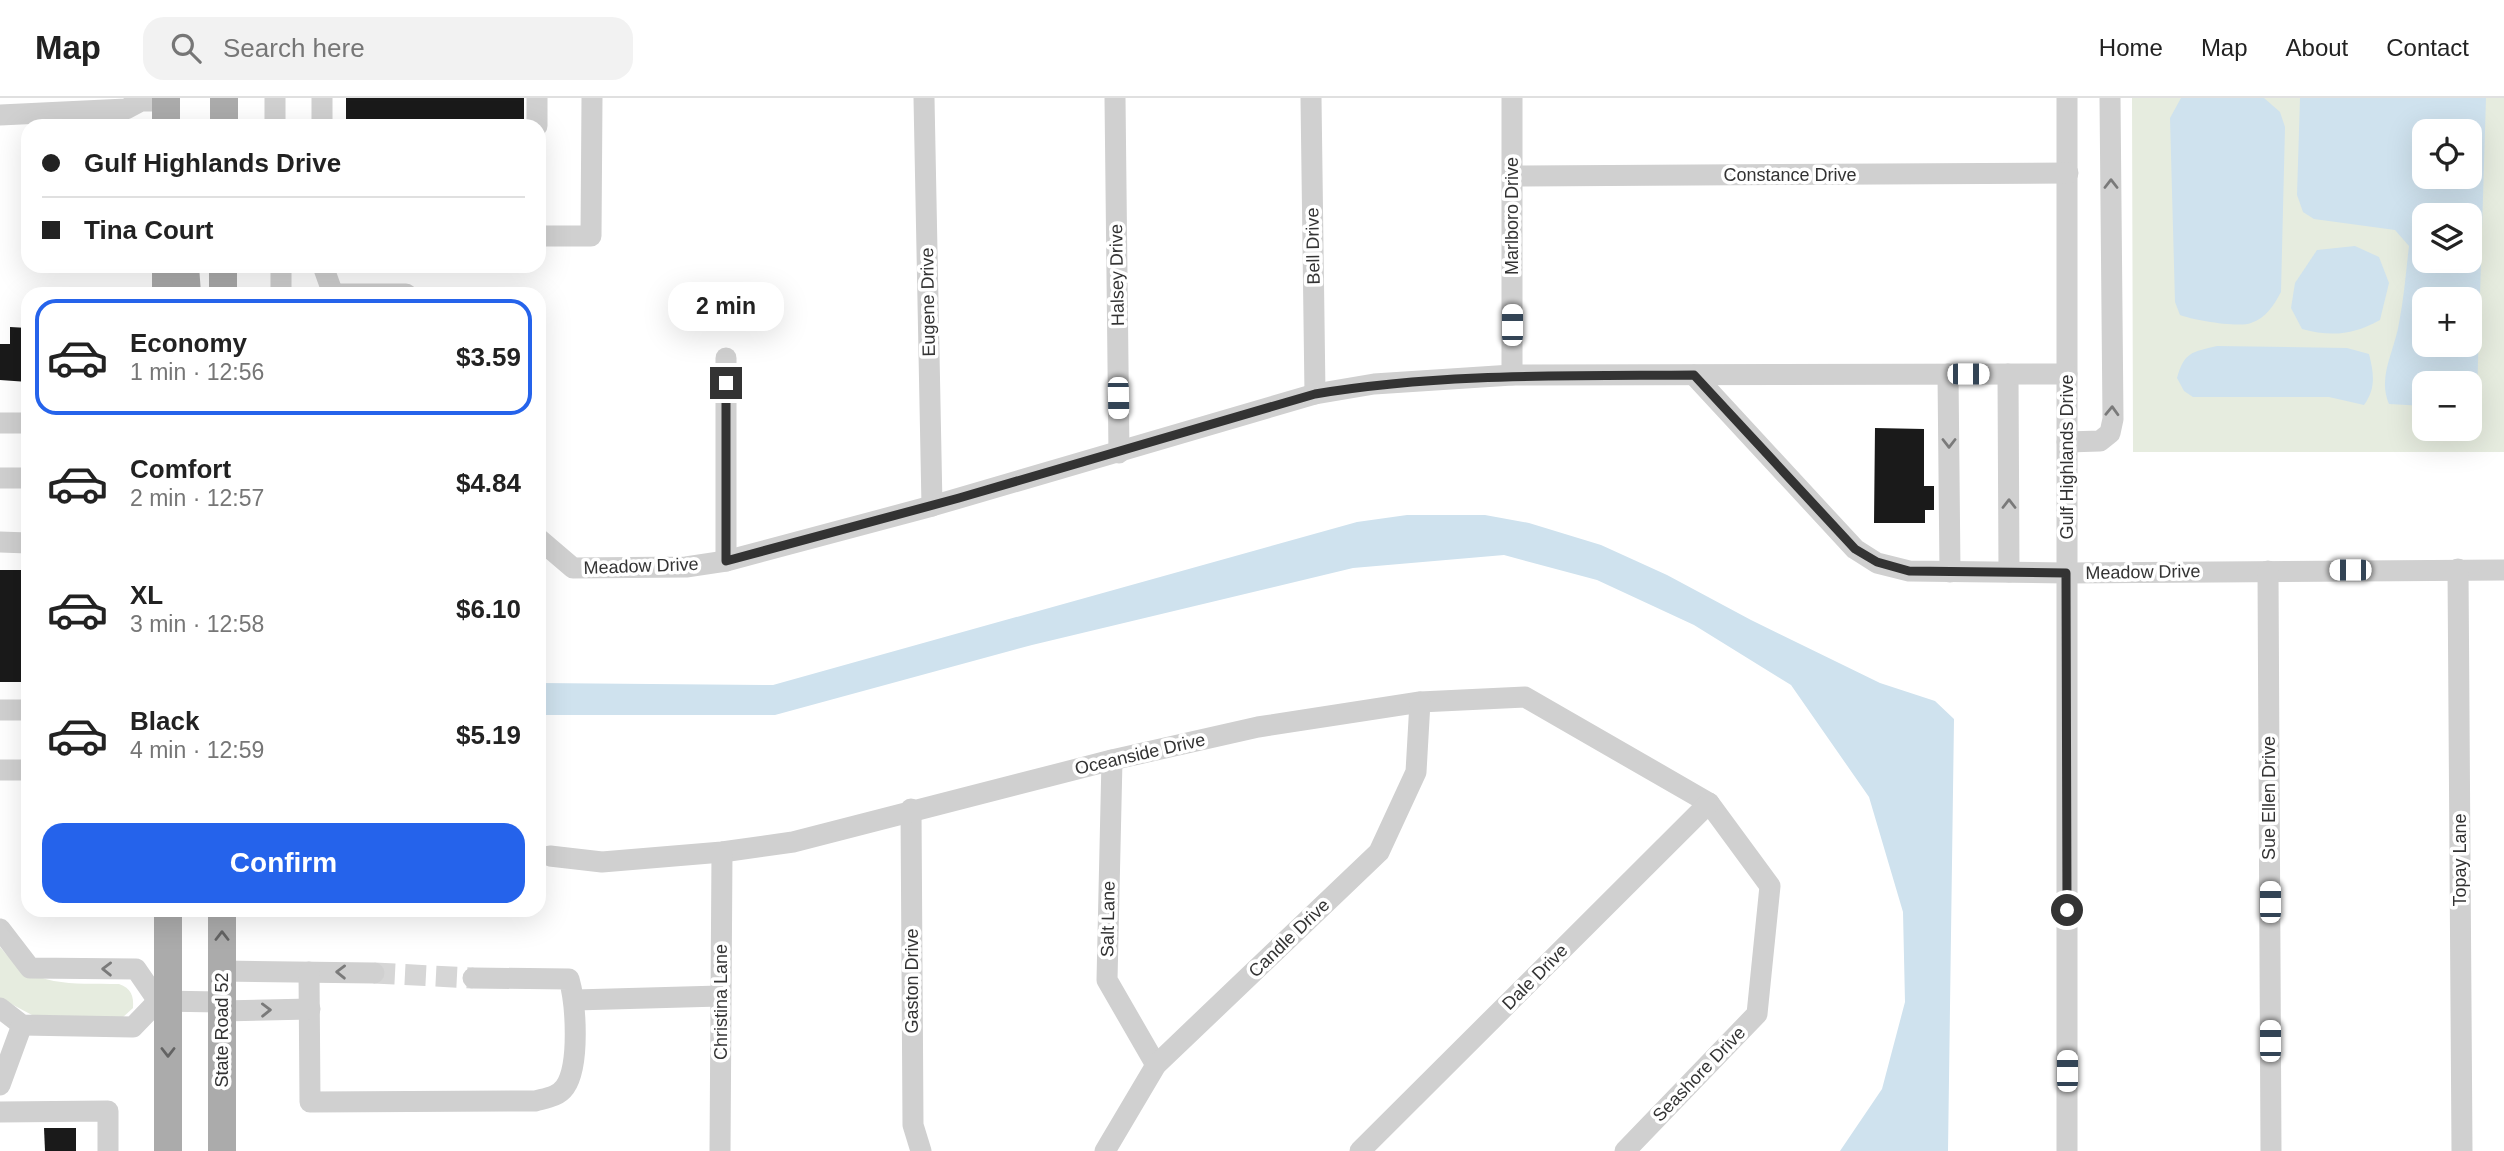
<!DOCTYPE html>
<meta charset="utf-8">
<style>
body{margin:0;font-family:Arial,sans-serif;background:#f2f2f2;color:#222;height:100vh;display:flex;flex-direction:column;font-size:26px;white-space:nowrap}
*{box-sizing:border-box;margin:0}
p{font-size:23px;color:#767676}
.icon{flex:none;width:38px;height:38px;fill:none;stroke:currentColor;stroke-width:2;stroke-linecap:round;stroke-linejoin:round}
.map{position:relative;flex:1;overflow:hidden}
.side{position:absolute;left:21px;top:189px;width:525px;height:630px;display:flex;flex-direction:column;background:#fff;border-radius:21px;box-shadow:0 7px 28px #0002}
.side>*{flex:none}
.banner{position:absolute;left:21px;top:21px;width:525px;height:154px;border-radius:21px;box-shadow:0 7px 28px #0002;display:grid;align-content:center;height:154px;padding:0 21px;background:#fff}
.tools{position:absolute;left:2412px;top:21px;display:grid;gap:14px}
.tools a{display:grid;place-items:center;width:70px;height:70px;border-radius:14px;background:#fff;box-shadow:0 7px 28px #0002;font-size:35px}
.end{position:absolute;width:32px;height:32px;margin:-16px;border:9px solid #333;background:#fff;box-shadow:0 0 0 4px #fff}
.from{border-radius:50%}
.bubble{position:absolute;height:49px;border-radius:21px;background:#fff;box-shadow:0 7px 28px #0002;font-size:23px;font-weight:600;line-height:49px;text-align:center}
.car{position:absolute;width:21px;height:42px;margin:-21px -10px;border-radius:9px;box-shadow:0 0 5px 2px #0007;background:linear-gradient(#fff 24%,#345 0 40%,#fff 0 76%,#345 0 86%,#fff 0)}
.banner b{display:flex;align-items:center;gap:24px;height:66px;font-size:26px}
.banner b+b{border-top:2px solid #e0e0e0}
.banner i{width:18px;height:18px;background:#222}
ul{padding:12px 0 0;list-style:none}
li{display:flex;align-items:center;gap:21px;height:116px;margin:0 14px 10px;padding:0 7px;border:4px solid transparent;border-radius:21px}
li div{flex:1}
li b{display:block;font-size:26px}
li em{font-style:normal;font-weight:600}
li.active{border-color:#2563eb}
li>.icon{width:63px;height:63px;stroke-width:1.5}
.button{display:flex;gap:14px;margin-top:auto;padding:14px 21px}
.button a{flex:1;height:80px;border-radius:21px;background:#2563eb;color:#fff;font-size:28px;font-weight:600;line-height:80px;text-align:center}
header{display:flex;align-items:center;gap:42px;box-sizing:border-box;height:98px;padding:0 35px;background:#fff;border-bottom:2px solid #e0e0e0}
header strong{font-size:33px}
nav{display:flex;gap:38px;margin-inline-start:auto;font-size:24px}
.search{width:490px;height:63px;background:#f2f2f2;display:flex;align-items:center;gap:18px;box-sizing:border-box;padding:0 24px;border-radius:21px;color:#767676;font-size:26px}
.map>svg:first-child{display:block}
.green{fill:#e6ecdf;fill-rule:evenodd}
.water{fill:#cfe2ee;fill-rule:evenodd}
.building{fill:#1a1a1a}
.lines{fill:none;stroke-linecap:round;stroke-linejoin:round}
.minor-tunnel{stroke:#d6d6d6;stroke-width:21;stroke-dasharray:21 10;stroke-linecap:butt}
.minor{stroke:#d0d0d0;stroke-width:21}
.major{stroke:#ababab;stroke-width:28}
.oneway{stroke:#7a7a7a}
.oneway2{stroke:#636363}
.route{stroke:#333;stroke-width:9}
.labels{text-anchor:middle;stroke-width:7;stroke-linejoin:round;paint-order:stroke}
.street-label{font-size:18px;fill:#333;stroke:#fff}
</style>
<header>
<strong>Map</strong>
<div class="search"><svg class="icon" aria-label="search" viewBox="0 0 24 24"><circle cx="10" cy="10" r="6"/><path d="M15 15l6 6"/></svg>Search here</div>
<nav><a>Home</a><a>Map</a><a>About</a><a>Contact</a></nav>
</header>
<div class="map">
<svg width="2504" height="1053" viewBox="0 0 2504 1053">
<rect width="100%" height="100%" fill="#fff"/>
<g class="green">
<path d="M2132 0H2504V354H2133ZM2424 33H2469V79H2424ZM2424 117H2469V163H2424ZM2424 201H2469V247H2424ZM2424 285H2469V331H2424Z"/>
<path d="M0 849C33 891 71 885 119 886 131 890 134 898 133 910L122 920 32 917 0 900Z"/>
</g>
<g class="water">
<path d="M2181 0H2264L2280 14 2285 29 2281 194C2274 207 2266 220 2251 225 2239 230 2193 222 2180 217L2175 204 2170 20Z"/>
<path d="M2300 0H2486L2477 297 2470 310 2469 285H2424V308L2389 306C2377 279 2395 252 2399 225 2404 200 2406 173 2409 148L2395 132 2314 121 2303 114 2297 97ZM2424 33H2469V79H2424ZM2424 117H2469V163H2424ZM2424 201H2469V247H2424Z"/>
<path d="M2355 148 2379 159 2389 185 2380 222C2353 237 2331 239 2302 231L2291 210 2295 185 2317 152Z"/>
<path d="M2217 248 2347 250 2369 256C2374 276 2376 290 2364 307L2329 299H2193L2184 293 2177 280C2184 254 2192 254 2217 248Z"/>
<polygon points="1407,417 1485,417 1529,425 1601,447 1667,477 1751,522 1880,585 1935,603 1954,621 1948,1053 1840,1053 1882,991 1905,904 1903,814 1869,699 1791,587 1694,527 1597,482 1504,457 1353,470 1032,547 775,617 539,617 539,585 773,587 1357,424"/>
</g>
<g class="building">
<rect x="346" y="0" width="178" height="28"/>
<polygon points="10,229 28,230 28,284 0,282 0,246 10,246"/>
<polygon points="1875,330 1924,331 1924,388 1934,388 1934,412 1925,412 1925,425 1874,425"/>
<rect x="0" y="472" width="28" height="112"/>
<polygon points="44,1030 76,1030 76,1053 45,1053"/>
</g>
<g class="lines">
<polyline class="minor-tunnel" points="374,875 473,880"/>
<g class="minor">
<polyline points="322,0 322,28"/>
<polyline points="924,0 932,408"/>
<polyline points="1115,0 1119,355"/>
<polyline points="1311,0 1315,296"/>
<polyline points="1512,0 1512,277"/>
<polyline points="2067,0 2067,1053"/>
<polyline points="0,17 126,11 141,3 166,3"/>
<polyline points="275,28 275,0"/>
<polyline points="537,28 537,0"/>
<polyline points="1512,78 2068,75"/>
<polyline points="539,138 591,138 592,0"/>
<polyline points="323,168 333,196"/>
<polyline points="281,196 281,168"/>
<polyline points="333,196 406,196"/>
<polyline points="726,260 726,463"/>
<polyline points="1948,276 1950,474"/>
<polyline points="2008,276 2009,474"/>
<polyline points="1694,277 1855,451 1877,465 1909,473 2066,475 2504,472"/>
<polyline points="0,325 28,325"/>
<polyline points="2067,344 2100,343 2110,335 2113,321 2110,0"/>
<polyline points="0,380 28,380"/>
<polyline points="539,441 573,470 686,469 726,463 932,408 1315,296 1374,286 1512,277 2067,276"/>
<polyline points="0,444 28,445"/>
<polyline points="2458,471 2462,1053"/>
<polyline points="2268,473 2271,1053"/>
<polyline points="0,612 28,612"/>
<polyline points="1112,662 1107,882 1156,967"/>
<polyline points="0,672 28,672"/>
<polyline points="911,711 913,1027 921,1053"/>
<polyline points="550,758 602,764 722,754 793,744 1112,662 1258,629 1420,604 1525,599 1709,705 1770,788 1757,916 1625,1053"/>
<polyline points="0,831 30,870 136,871 158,903"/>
<polyline points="222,873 374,875"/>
<path d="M309 874 310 1004 535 1003C546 1000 558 999 565 989 580 967 576 906 569 881L473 880"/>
<polyline points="575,902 720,898"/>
<polyline points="0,910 22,927 133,929 158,903 221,904"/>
<polyline points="221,913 310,911"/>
<polyline points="0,987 22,927"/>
<polyline points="0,1014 108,1013 108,1053"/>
<polyline points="720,1053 722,754"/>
<polyline points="1105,1053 1156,967 1379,754 1416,674 1420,604"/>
<polyline points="1360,1053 1709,705"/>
</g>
<g class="major">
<polyline points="166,28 166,0"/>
<polyline points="224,28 224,0"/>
<polyline points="166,168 166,196"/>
<polyline points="185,168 187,196"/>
<polyline points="223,196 223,168"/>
<polyline points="222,812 222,1053"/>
<polyline points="168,1053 168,812"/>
</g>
</g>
<defs><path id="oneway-chevron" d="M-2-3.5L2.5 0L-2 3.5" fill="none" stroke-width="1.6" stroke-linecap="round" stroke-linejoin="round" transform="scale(1.75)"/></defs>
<g class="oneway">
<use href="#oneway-chevron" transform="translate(2111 86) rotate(-90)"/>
<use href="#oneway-chevron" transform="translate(2112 313) rotate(-88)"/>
<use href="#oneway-chevron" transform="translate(1949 345) rotate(90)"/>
<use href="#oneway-chevron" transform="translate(2009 406) rotate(-90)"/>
<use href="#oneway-chevron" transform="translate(107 871) rotate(-179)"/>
<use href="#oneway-chevron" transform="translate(341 874) rotate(-179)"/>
<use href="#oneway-chevron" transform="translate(266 912) rotate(-1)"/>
</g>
<g class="oneway2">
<use href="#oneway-chevron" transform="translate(222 838) rotate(-90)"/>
<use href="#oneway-chevron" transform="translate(168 954) rotate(90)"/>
</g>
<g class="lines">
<path class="route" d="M726 285V463L959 400 1315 296C1441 275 1567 278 1694 277L1855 451 1877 464 1909 473 2066 475 2067 812"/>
</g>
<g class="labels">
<g class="street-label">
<text x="1790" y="83">Constance Drive</text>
<text transform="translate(1512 118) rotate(-90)" y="6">Marlboro Drive</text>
<text transform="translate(1313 148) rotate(-91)" y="6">Bell Drive</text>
<text transform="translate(1117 177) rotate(-91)" y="6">Halsey Drive</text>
<text transform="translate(928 204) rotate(-91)" y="6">Eugene Drive</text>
<text transform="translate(2067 359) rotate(-90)" y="6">Gulf Highlands Drive</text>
<text transform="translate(641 468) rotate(-2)" y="6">Meadow Drive</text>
<text transform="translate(2143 474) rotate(-1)" y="6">Meadow Drive</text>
<text transform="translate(1140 656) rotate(-13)" y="6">Oceanside Drive</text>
<text transform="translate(2269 700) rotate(-90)" y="6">Sue Ellen Drive</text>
<text transform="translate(2460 762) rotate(-90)" y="6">Topay Lane</text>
<text transform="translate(1108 821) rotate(-89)" y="6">Salt Lane</text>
<text transform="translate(1289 840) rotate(-44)" y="6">Candle Drive</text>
<text transform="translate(1535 879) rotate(-45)" y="6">Dale Drive</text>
<text transform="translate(912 883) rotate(-90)" y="6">Gaston Drive</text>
<text transform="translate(721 904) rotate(-90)" y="6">Christina Lane</text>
<text transform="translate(222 932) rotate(-90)" y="6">State Road 52</text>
<text transform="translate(1699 976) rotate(-46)" y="6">Seashore Drive</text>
</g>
</g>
</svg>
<div class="tools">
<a><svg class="icon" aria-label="locate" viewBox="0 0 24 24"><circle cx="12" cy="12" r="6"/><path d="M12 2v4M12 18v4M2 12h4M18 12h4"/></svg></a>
<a><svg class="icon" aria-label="layers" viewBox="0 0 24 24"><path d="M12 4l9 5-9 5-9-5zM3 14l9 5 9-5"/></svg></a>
<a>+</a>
<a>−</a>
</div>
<i class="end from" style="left:2067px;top:812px"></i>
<i class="end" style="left:726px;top:285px"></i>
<div class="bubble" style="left:668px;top:184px;width:116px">2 min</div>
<i class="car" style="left:1512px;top:227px;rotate:0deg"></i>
<i class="car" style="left:1968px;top:276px;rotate:90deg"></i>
<i class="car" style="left:1118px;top:300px;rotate:179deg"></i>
<i class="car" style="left:2350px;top:472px;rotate:270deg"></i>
<i class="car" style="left:2270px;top:804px;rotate:0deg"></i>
<i class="car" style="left:2270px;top:943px;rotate:0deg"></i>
<i class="car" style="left:2067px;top:973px;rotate:0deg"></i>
<div class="banner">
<b><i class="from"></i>Gulf Highlands Drive</b>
<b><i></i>Tina Court</b>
</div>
<section class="side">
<ul>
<li class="active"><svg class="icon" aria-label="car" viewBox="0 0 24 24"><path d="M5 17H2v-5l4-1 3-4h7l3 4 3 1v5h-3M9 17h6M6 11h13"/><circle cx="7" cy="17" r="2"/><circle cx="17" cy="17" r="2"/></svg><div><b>Economy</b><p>1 min · 12:56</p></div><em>$3.59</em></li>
<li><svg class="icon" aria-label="car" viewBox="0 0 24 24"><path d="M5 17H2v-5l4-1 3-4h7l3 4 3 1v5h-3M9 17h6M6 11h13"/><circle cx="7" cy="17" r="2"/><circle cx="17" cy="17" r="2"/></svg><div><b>Comfort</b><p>2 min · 12:57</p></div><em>$4.84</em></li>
<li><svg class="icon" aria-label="car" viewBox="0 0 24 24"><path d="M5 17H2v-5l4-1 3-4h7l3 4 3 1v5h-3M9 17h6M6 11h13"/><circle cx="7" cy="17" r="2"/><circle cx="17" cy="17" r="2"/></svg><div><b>XL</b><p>3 min · 12:58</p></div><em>$6.10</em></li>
<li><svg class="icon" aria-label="car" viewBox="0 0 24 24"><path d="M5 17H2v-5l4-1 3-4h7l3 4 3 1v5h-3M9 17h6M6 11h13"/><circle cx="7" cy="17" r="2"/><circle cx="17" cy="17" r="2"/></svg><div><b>Black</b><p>4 min · 12:59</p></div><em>$5.19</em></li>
</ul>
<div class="button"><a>Confirm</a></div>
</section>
</div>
